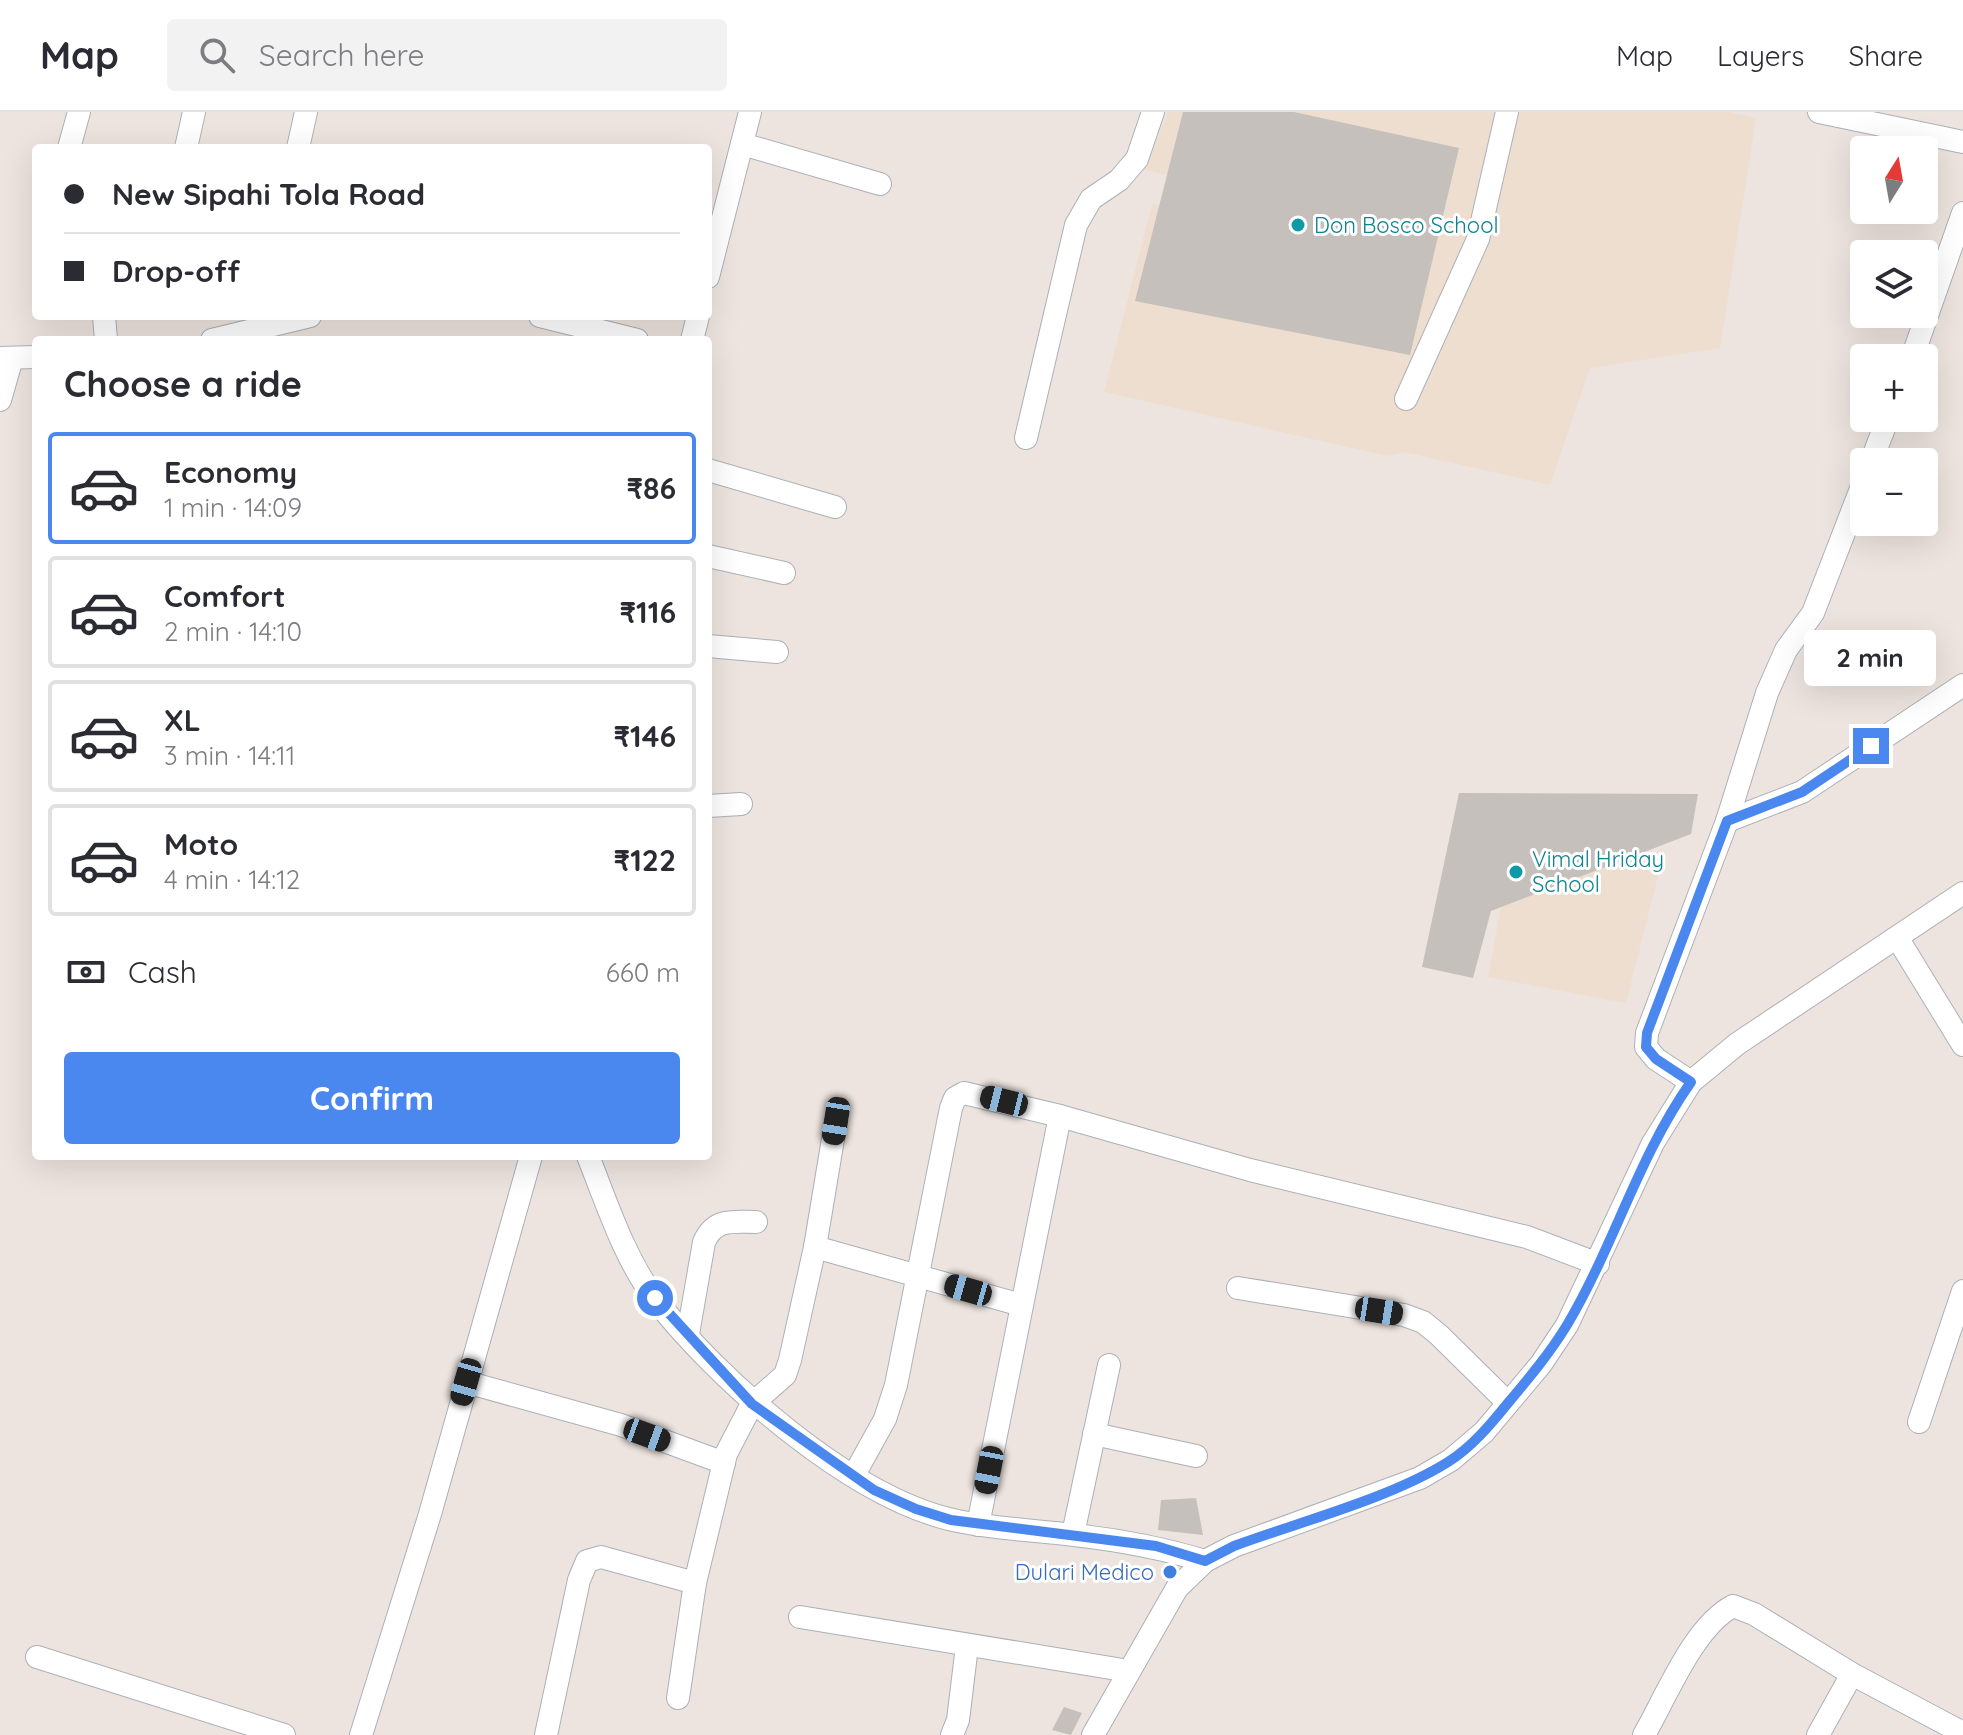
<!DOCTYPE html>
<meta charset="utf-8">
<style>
body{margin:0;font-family:Quicksand,sans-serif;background:#f2f2f3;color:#2b2b33;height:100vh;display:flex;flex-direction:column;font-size:30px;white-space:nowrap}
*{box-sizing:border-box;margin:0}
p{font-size:26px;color:#7c7c81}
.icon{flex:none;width:44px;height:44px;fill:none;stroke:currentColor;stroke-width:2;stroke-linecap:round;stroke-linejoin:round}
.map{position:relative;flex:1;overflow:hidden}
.panel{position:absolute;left:32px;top:224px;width:680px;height:824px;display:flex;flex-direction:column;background:#fff;border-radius:8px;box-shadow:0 8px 32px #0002}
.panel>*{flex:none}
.banner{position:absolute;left:32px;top:32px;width:680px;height:176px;border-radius:8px;box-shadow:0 8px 32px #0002;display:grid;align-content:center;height:176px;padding:0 32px;background:#fff}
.needle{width:52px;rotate:11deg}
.buttons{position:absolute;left:1850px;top:24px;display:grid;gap:16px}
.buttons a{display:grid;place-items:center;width:88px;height:88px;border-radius:8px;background:#fff;box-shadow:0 8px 32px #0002;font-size:40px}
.end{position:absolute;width:36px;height:36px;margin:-18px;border:10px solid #4a88ef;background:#fff;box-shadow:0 0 0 4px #fff}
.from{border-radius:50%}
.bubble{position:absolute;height:56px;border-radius:8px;background:#fff;box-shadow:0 8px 32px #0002;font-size:26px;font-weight:700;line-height:56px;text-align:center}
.car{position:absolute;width:24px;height:48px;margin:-24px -12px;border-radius:10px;box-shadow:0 0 6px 2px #0007;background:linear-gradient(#222 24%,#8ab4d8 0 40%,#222 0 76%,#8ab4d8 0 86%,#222 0)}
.banner b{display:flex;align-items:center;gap:28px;height:76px;font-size:30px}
.banner b+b{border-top:2px solid #e1e1e2}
.banner i{width:20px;height:20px;background:#2b2b33}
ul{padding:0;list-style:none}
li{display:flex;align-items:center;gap:24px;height:112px;margin:0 16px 12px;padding:0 16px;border:4px solid #e1e1e2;border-radius:8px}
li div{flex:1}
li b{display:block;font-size:30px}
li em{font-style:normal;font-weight:700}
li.active{border-color:#4a88ef}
li>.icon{width:72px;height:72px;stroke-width:1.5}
h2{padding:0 32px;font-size:36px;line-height:96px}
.pay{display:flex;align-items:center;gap:20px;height:88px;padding:0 32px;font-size:30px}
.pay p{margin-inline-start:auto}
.action{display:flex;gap:16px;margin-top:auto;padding:16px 32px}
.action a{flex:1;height:92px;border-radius:8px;background:#4a88ef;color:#fff;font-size:32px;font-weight:700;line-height:92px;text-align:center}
header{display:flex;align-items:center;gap:48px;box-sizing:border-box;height:112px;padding:0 40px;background:#fff;border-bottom:2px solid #e1e1e2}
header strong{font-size:38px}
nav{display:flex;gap:44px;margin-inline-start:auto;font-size:28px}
.search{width:560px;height:72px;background:#f2f2f3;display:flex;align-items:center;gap:20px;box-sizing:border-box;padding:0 28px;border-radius:8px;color:#7c7c81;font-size:30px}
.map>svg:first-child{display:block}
.education{fill:#edded0}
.building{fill:#c5c0bb}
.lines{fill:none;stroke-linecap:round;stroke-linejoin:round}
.minor-casing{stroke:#acb0b7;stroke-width:24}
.minor{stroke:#fff;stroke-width:22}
.route{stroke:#4a88ef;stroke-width:10}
.culture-dot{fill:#0f9aa8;stroke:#fff;stroke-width:3}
.shop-dot{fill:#3f7fe0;stroke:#fff;stroke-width:3}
.labels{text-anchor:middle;stroke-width:6;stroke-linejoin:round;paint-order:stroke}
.culture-label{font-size:22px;fill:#0d838f;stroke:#fff;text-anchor:start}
.shop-label{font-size:22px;fill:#366cbe;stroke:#fff;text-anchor:end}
</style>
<header>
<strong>Map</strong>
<div class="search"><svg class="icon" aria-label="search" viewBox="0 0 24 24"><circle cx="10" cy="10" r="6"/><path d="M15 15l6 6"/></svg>Search here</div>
<nav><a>Map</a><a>Layers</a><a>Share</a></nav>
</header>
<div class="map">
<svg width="1963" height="1623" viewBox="0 0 1963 1623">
<rect width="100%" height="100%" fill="#ede4df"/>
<g class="education">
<polygon points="1168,0 1730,0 1756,6 1720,236 1590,256 1550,373 1404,340 1388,344 1104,280 1152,92 1167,94 1177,65 1144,58"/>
<polygon points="1512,736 1661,752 1626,891 1488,865"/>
</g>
<g class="building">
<polygon points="1183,0 1294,0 1459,36 1410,243 1135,189"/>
<polygon points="1459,681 1698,682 1691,722 1491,799 1473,866 1422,855"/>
<polygon points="1196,1386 1203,1423 1158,1418 1161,1388"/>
<polygon points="1064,1595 1082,1601 1071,1623 1052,1618"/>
</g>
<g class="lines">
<defs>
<g id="minor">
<polyline points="1819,0 1963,30"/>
<polyline points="742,32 880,72"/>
<polyline points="69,36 79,0"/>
<polyline points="186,36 194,0"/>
<polyline points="298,36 306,0"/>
<polyline points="708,165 750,0"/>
<polyline points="104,204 106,228"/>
<polyline points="540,204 637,228"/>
<polyline points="212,228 310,204"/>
<polyline points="692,228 698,204"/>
<polyline points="0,246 36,245"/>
<polyline points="1912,246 1963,101"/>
<polyline points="1406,287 1478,127 1507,0"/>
<polyline points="0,288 12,246"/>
<polyline points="1026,326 1076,113 1091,87 1119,68 1137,47 1153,0"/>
<polyline points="1871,350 1888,306"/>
<polyline points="708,358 835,395"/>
<polyline points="708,444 784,461"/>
<polyline points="708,534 777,540"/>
<polyline points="708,694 741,692"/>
<polyline points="1727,709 1802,680 1963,573"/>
<polyline points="1898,827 1963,933"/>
<polyline points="1691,970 1656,947 1646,935 1647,921 1727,709 1767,581 1786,538 1813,501 1864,369"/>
<path d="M588 1044C607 1092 624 1145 655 1187 719 1269 851 1385 953 1408 993 1417 1034 1418 1074 1423 1119 1428 1162 1436 1205 1449"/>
<polyline points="815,1135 1021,1193"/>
<polyline points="1238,1176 1404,1203 1423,1210 1439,1223 1508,1291"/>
<path d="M688 1222 704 1130C715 1106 732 1110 756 1110"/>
<polyline points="466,1270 621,1313 724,1351"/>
<polyline points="1919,1310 1963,1179"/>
<polyline points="1094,1322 1196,1344"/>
<polyline points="854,1363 885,1307 896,1273 951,996 955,986 964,981 1060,1004 1250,1058 1527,1125 1598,1152"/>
<polyline points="978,1413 1060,1004"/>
<polyline points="1073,1422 1109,1253"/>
<polyline points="800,1505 1129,1559"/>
<polyline points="37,1545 284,1623"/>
<polyline points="678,1586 695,1471 726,1342 752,1292 785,1263 790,1248 815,1135 836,1009"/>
<polyline points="361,1623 430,1402 531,1044"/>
<polyline points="546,1623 579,1468 587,1449 601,1445 695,1471"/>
<polyline points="952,1623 958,1608 967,1534"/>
<polyline points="1093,1623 1177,1476 1205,1449 1234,1434 1420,1366 1451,1348 1484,1320 1541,1252 1567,1213 1653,1031 1691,970 1737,932 1963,781"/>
<path d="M1644 1623C1666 1585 1694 1514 1733 1494L1754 1502 1852 1562 1963 1621"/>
<polyline points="1818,1623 1852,1562"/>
</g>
</defs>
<use href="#minor" class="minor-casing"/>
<use href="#minor" class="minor"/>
</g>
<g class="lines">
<path class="route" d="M655 1186 752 1292 874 1378 916 1397 951 1408 1156 1434 1205 1449 1234 1434C1299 1410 1391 1386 1448 1350 1472 1335 1491 1312 1508 1291 1529 1266 1550 1241 1567 1213 1614 1134 1638 1045 1691 970L1656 947 1646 935 1647 921 1727 709 1802 680 1871 634"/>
</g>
<g class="culture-dot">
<circle cx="1298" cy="113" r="8"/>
<circle cx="1516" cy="760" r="8"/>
</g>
<circle class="shop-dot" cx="1170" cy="1460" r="8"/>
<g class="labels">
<g class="culture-label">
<text x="1314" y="121">Don Bosco School</text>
<text x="1532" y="755">Vimal Hriday<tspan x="1532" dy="25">School</tspan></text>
</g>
<g class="shop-label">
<text x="1154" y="1468">Dulari Medico</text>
</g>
</g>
</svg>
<div class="buttons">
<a><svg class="needle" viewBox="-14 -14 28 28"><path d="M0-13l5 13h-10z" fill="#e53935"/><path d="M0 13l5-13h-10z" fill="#7c7c81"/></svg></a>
<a><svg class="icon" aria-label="layers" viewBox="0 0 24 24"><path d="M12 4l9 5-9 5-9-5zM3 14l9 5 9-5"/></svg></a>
<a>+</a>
<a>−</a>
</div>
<i class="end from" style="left:655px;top:1186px"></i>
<i class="end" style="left:1871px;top:634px"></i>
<div class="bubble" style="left:1804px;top:518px;width:132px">2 min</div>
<i class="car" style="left:1004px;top:989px;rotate:284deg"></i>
<i class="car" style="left:836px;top:1009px;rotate:189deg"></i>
<i class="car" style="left:968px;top:1178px;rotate:286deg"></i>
<i class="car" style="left:1379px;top:1199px;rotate:99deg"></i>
<i class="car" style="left:466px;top:1270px;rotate:196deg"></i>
<i class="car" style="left:647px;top:1323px;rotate:110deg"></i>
<i class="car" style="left:989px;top:1358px;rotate:191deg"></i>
<div class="banner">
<b><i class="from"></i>New Sipahi Tola Road</b>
<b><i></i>Drop-off</b>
</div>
<section class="panel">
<h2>Choose a ride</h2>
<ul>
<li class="active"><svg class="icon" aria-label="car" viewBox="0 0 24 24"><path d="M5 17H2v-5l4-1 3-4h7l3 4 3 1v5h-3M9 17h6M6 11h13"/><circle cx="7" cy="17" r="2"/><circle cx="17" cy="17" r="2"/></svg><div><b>Economy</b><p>1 min · 14:09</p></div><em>₹86</em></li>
<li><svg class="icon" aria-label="car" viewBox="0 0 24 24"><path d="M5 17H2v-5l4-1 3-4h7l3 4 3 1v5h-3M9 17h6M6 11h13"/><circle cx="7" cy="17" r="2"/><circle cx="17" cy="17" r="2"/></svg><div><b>Comfort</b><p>2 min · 14:10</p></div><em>₹116</em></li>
<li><svg class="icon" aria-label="car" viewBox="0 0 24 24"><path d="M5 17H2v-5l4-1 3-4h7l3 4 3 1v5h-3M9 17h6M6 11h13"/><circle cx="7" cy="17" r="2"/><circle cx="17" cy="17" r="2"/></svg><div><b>XL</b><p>3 min · 14:11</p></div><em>₹146</em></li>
<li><svg class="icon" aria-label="car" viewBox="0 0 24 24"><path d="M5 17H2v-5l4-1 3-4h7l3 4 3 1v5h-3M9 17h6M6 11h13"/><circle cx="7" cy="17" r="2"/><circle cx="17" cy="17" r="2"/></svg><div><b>Moto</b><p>4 min · 14:12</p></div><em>₹122</em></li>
</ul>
<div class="pay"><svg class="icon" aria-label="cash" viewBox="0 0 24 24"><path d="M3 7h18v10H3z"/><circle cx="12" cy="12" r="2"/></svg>Cash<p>660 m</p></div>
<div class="action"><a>Confirm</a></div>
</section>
</div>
